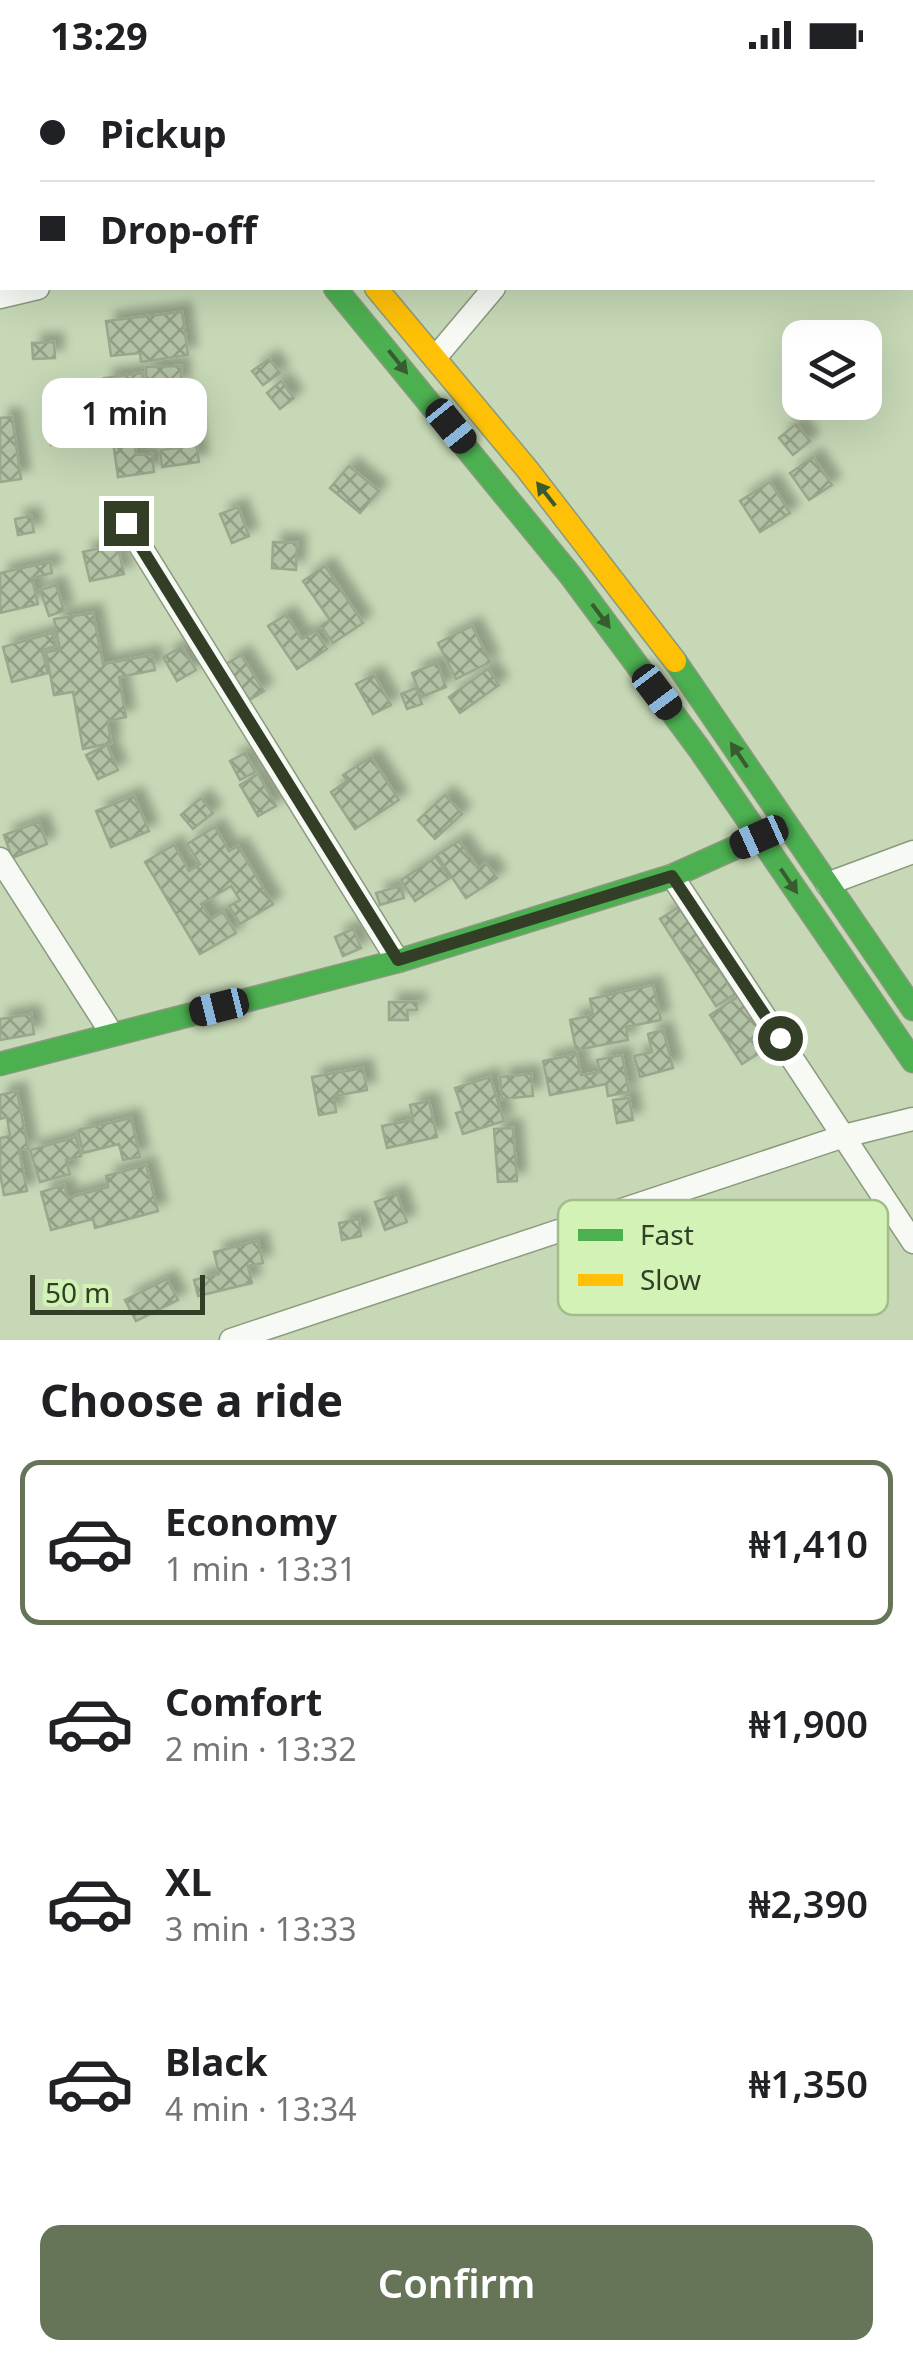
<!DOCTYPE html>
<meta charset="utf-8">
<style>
body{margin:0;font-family:"Noto Sans",sans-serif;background:#f6f6f6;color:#202124;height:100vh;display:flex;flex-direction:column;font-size:38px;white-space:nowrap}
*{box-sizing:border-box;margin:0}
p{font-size:32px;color:#757577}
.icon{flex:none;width:55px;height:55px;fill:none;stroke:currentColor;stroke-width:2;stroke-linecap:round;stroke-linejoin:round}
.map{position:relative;height:1270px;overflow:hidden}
.sheet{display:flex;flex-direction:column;background:#fff;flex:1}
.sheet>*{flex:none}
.hud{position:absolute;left:0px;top:0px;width:915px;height:220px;box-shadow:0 10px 40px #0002;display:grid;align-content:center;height:220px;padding:0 40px;background:#fff}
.controls{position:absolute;left:782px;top:250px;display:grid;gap:20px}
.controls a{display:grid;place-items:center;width:100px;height:100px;border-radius:20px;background:#fff;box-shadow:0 10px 40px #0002;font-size:50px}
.scale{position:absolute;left:30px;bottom:25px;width:175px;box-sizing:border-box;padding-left:10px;border:5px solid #323f26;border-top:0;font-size:28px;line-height:35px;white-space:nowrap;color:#323f26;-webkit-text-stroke:8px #d2f3b5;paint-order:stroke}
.end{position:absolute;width:45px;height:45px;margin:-22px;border:12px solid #323f26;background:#fff;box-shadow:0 0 0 5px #fff}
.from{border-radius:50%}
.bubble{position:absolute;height:70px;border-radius:20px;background:#fff;box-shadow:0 10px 40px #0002;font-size:32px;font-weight:600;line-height:70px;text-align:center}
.car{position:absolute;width:30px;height:60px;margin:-30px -15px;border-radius:12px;box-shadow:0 0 8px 2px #0007;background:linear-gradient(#222 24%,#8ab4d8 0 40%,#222 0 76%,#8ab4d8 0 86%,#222 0)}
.hud b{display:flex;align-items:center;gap:35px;height:95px;font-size:38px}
.hud b+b{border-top:2px solid #e0e0e0}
.hud i{width:25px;height:25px;background:#202124}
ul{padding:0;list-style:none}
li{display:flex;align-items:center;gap:30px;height:165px;margin:0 20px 15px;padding:0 20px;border:5px solid transparent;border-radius:20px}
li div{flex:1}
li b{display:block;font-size:38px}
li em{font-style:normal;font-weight:600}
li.active{border-color:#667558}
li>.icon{width:90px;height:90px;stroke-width:1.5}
h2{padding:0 40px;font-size:45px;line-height:120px}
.action{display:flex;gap:20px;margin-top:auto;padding:20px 40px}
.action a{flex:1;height:115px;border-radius:20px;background:#667558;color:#fff;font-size:40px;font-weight:600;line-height:115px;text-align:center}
.status{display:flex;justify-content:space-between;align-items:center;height:70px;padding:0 50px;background:#fff;direction:ltr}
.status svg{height:28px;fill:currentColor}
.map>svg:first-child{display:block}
.building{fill:url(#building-cross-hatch);stroke:#99a78d;stroke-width:2.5;filter:url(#shadow)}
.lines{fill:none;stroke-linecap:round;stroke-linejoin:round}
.street-casing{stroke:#8b997e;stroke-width:25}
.fast-casing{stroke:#8b997e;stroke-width:25}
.slow-casing{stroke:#8b997e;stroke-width:25}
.street{stroke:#f6f9f4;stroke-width:22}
.fast{stroke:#4caf50;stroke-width:22}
.slow{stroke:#ffc107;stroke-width:22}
.oneway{fill:#385b30}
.route{stroke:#323f26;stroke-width:12}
.key{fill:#d2f3b5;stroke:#a2bd8a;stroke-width:2.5}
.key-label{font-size:28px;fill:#323f26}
</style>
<div class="status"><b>13:29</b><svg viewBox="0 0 49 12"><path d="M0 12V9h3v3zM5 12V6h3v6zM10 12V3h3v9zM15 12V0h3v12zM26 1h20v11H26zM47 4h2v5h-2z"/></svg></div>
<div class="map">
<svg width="913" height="1270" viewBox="0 0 913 1270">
<defs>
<pattern id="building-cross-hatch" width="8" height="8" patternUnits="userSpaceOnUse" patternTransform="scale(2.5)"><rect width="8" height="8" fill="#b1c1a3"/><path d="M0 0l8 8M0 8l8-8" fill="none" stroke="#919e85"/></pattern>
<filter id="shadow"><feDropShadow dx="9" dy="-9" stdDeviation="5" flood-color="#0004"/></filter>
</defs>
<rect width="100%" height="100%" fill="#c6d8b6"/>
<g class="building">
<polygon points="182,242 188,285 141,292 140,283 111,286 106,251"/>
<polygon points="54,272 55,288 33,289 32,273"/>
<polygon points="269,289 280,303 263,315 252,301"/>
<polygon points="181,296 181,317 146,317 146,297"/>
<polygon points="142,303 146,331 189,326 199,392 162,397 160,380 179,378 176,358 133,364 136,385 152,384 154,402 118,407 104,308"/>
<polygon points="281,311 294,328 280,339 267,323"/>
<polygon points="72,346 78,367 51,375 45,354"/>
<polygon points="12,347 21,409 0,412 0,348"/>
<polygon points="796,354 810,371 793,385 779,368"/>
<polygon points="813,387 832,415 809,430 790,403"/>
<polygon points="349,396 379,421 360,443 330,418"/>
<polygon points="770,412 790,443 760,462 740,431"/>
<polygon points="238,437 249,466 232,473 220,444"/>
<polygon points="31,446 34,462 18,465 15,449"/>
<polygon points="273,472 297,473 296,500 272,498"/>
<polygon points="117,474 124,504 90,511 83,482"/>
<polygon points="50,492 52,503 32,508 38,534 0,543 0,503"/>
<polygon points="325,496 363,553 333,573 321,556 330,550 303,511"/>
<polygon points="56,515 64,541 49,546 40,520"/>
<polygon points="93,543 103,594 152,585 155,600 119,607 126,647 108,651 111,673 83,679 73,622 54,625 46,582 60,580 54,549"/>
<polygon points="286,545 302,569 315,561 327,579 297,599 268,556"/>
<polygon points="472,556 490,592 456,609 438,573"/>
<polygon points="52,563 56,576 42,580 48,603 12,612 3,577"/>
<polygon points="182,577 196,600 177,611 163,587"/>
<polygon points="241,585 264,621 246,632 223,596"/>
<polygon points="437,593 446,617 421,627 412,603"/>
<polygon points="488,599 499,615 460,643 449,627"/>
<polygon points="374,605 391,635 373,644 356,614"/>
<polygon points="416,618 422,634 407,639 401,624"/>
<polygon points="107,675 118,700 98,709 86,685"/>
<polygon points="245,683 255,702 240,710 230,691"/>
<polygon points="371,687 399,730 355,759 331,722 347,711 343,705"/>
<polygon points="258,704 276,736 258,746 240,715"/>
<polygon points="445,725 462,744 435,769 418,750"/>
<polygon points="134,726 149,761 111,777 96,741"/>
<polygon points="201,728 213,743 193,759 181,745"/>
<polygon points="39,752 47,774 12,788 4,765"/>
<polygon points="215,757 229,781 238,776 273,834 240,854 229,836 240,830 231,816 201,834 211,849 223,842 236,863 200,884 145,792 174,775 189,801 200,794 187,774"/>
<polygon points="459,771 478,798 486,793 497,808 466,828 437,785"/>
<polygon points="436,787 450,808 415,831 401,810"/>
<polygon points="400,816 404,828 380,835 376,823"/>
<polygon points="679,837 735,924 716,936 660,849"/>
<polygon points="353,859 361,878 343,886 335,867"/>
<polygon points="653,915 661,950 626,957 628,970 576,980 570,950 593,945 590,929"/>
<polygon points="739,926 772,975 742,994 710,945"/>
<polygon points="389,932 417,932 417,940 407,940 408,950 389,950"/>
<polygon points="31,944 34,964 0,970 0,949"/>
<polygon points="663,960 673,998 640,1007 634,986 652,982 648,964"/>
<polygon points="577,984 581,1005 600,1002 597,990 622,985 629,1022 608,1026 606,1014 550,1025 543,991"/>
<polygon points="363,998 367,1020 334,1026 336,1042 319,1045 312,1007"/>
<polygon points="531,1004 533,1026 502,1029 500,1007"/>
<polygon points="490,1007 504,1051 463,1064 456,1043 463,1041 455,1018"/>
<polygon points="17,1021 28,1079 19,1080 27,1121 4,1125 0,1104 0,1068 10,1066 7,1047 0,1049 0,1025"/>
<polygon points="629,1028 633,1050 617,1053 613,1030"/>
<polygon points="429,1031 437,1067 387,1078 382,1056 413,1050 410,1035"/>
<polygon points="131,1048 140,1087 123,1090 119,1074 83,1083 78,1060"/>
<polygon points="513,1058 517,1111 498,1112 494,1059"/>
<polygon points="76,1067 81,1086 66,1090 70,1104 40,1112 30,1080"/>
<polygon points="146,1095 158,1141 95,1158 93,1149 51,1160 41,1122 64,1115 68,1128 108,1117 106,1106"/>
<polygon points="397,1124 407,1152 385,1160 375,1132"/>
<polygon points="359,1149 361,1166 342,1170 339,1153"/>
<polygon points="258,1171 263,1193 248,1196 252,1213 198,1226 194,1210 219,1204 214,1182"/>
<polygon points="167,1209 178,1230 136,1251 125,1230"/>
</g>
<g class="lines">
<defs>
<g id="street">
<polyline points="349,2 350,0"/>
<polyline points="682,2 685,0"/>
<polyline points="0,18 2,18"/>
<polyline points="0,227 38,218"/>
<polyline points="435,288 494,218"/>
<polyline points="126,453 398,891"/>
<polyline points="0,789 112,964"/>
<polyline points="672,806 913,1172"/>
<polyline points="827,814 913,782"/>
<polyline points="231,1270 844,1066 913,1049"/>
</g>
<g id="fast">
<polyline points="179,0 181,2"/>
<polyline points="335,218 571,506 700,680 913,991"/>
<polyline points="675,591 913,939"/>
<polyline points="0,994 398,891 672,806 759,767"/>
</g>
<g id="slow">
<polyline points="134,0 136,2"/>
<polyline points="376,218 527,399 675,591"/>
</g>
</defs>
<use href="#street" class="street-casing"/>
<use href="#fast" class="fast-casing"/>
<use href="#slow" class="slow-casing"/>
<use href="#street" class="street"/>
<use href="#fast" class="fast"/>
<use href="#slow" class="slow"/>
</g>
<defs><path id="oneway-solid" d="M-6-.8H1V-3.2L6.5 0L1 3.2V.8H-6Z" transform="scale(2.5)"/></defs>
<g class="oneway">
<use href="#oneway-solid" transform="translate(398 292) rotate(51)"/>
<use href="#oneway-solid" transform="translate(546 424) rotate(-128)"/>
<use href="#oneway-solid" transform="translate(601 546) rotate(53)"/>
<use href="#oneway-solid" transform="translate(739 685) rotate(-124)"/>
<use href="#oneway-solid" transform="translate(789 811) rotate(56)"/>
</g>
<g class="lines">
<polyline class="route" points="126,453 398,890 672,806 780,968"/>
</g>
<rect x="558" y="1130" width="330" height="115" rx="15" class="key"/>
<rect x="578" y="1159" width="45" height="12" fill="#4caf50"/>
<rect x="578" y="1204" width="45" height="12" fill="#ffc107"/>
<g class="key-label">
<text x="640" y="1175">Fast</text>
<text x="640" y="1220">Slow</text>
</g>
</svg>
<div class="controls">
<a><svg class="icon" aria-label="layers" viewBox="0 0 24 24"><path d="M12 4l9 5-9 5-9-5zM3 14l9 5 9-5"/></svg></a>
</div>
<div class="scale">50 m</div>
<i class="end from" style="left:780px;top:968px"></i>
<i class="end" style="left:126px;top:453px"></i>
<div class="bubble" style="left:42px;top:308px;width:165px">1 min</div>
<i class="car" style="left:451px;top:356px;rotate:141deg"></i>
<i class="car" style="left:657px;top:622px;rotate:143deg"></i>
<i class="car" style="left:759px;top:767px;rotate:246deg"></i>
<i class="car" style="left:219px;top:937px;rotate:256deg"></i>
<div class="hud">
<b><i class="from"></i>Pickup</b>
<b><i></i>Drop-off</b>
</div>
</div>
<section class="sheet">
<h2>Choose a ride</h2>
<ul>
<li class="active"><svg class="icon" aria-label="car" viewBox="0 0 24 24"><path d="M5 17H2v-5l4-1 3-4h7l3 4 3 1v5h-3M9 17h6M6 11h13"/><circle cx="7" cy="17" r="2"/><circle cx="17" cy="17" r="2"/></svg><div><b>Economy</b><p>1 min · 13:31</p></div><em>₦1,410</em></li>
<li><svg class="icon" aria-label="car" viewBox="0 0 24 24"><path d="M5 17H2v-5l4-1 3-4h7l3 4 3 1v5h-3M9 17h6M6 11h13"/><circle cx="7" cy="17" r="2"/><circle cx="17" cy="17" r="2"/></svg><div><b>Comfort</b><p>2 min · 13:32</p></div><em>₦1,900</em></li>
<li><svg class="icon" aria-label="car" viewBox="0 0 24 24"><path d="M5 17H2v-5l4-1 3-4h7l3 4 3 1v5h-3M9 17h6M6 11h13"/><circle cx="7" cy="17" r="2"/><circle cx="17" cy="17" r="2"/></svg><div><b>XL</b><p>3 min · 13:33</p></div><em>₦2,390</em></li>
<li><svg class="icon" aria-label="car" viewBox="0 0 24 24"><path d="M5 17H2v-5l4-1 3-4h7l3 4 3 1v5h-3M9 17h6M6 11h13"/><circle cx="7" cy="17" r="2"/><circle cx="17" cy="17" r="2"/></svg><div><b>Black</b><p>4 min · 13:34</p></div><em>₦1,350</em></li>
</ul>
<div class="action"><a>Confirm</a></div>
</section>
